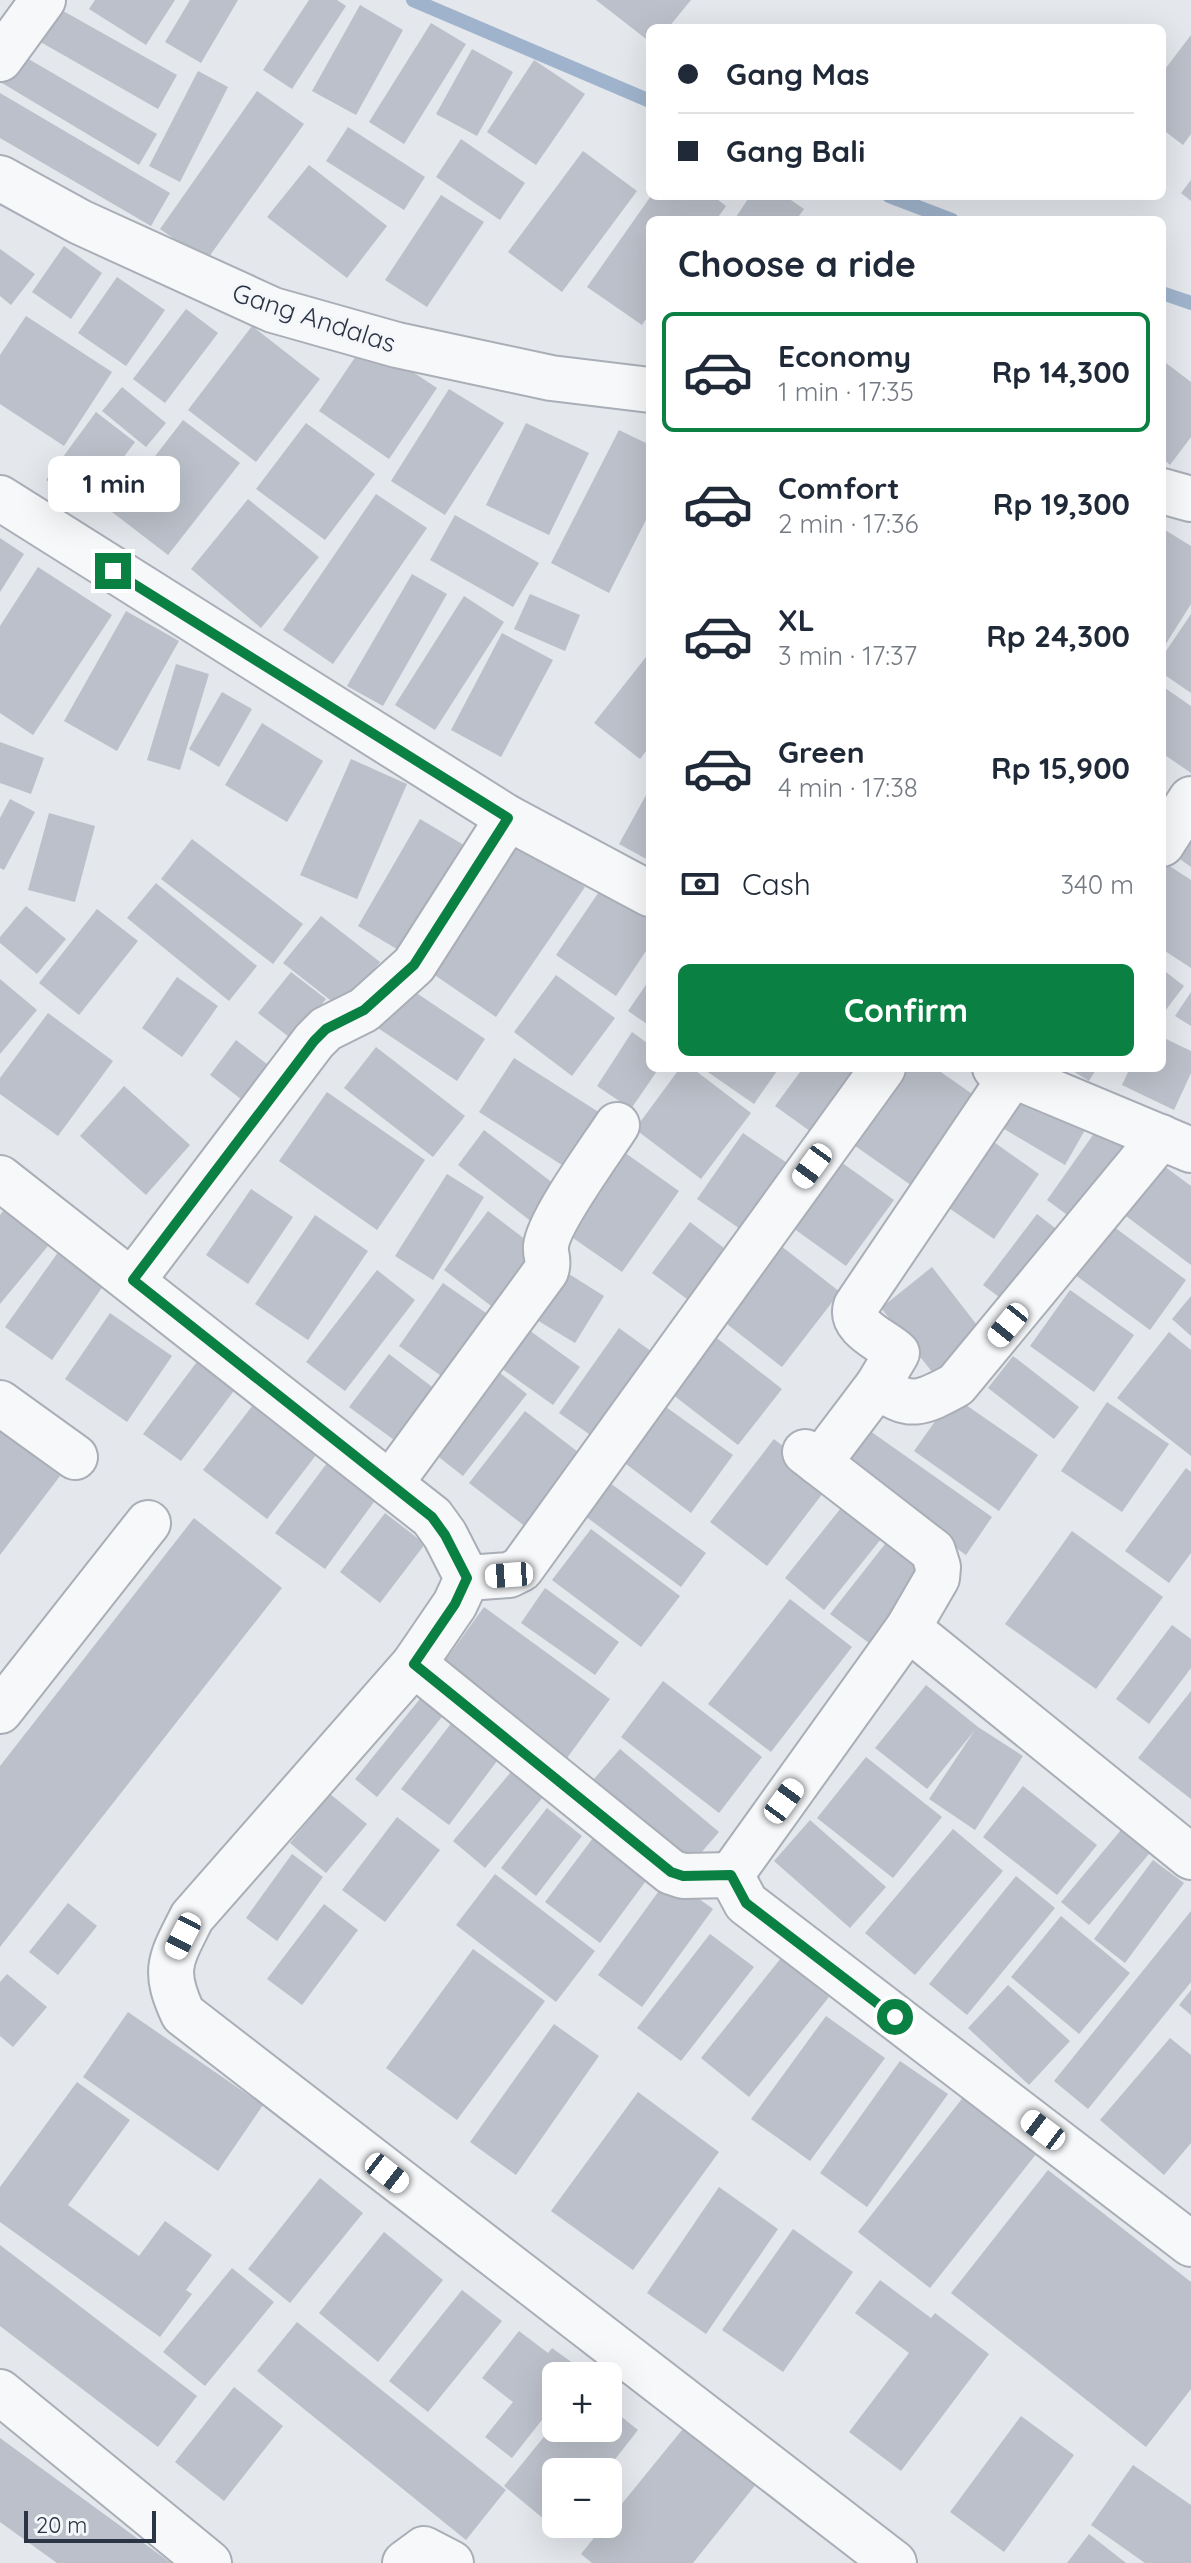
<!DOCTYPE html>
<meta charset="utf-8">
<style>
body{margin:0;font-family:Quicksand,sans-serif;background:#f2f2f3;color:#1f2937;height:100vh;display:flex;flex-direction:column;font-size:30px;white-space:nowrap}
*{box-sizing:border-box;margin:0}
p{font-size:26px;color:#747a83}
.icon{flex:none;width:44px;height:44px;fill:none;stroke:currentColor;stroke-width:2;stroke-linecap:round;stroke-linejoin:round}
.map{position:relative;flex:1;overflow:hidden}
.details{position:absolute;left:646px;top:216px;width:520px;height:856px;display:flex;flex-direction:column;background:#fff;border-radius:12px;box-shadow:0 8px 32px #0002}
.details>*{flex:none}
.guide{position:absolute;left:646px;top:24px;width:520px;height:176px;border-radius:12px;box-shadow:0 8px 32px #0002;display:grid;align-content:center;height:176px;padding:0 32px;background:#fff}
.buttons{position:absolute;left:542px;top:2362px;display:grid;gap:16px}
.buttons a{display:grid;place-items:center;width:80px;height:80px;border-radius:12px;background:#fff;box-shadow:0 8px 32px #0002;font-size:40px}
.scale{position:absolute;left:24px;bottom:20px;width:132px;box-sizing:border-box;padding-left:8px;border:4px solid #2b3445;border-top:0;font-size:22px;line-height:28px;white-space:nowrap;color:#2b3445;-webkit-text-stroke:6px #f4f6f9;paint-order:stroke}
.end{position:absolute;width:36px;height:36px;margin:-18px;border:10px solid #0b8043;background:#fff;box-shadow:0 0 0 4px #fff}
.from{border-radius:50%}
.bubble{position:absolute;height:56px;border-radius:12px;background:#fff;box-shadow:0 8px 32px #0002;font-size:26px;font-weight:700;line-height:56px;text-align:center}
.car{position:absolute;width:24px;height:48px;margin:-24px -12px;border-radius:10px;box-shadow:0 0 6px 2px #0007;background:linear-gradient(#fff 24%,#345 0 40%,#fff 0 76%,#345 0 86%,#fff 0)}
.guide b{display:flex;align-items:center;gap:28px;height:76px;font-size:30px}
.guide b+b{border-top:2px solid #e0e1e3}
.guide i{width:20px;height:20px;background:#1f2937}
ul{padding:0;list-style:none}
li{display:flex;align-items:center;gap:24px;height:120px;margin:0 16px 12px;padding:0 16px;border:4px solid transparent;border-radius:12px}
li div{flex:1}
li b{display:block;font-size:30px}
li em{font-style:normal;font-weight:700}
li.active{border-color:#0b8043}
li>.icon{width:72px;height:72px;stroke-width:1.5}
h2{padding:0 32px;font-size:36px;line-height:96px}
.pay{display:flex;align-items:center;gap:20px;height:88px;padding:0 32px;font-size:30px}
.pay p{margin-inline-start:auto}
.cta{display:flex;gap:16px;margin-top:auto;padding:16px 32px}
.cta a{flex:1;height:92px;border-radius:12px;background:#0b8043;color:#fff;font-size:32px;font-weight:700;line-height:92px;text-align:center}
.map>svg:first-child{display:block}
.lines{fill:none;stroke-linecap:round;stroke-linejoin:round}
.stream{stroke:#9fb4cc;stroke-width:14}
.building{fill:#bbc0ca}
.minor-casing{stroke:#a9aeb7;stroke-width:48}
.minor{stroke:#f7f8fa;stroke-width:44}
.route{stroke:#0b8043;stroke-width:10}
.labels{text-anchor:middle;stroke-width:6;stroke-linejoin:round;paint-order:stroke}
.street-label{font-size:26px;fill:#2b3445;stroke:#f4f6f9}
</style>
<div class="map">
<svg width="1191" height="2563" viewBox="0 0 1191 2563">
<rect width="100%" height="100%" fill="#e4e7ec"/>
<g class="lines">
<g class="stream">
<polyline points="413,0 650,101"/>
<polyline points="889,196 952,220"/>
<polyline points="1162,293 1191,303"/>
</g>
</g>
<g class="building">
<polygon points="95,0 175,0 146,45 89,9"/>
<polygon points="190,0 238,0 201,63 165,42"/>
<polygon points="309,0 337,0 346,6 292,89 263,70"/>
<polygon points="596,0 691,0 668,28 650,28 650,42"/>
<polygon points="49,3 177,75 158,109 30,36"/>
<polygon points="360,5 403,30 356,115 312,91"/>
<polygon points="431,23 466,44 404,144 369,122"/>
<polygon points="1191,35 1191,134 1183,145 1162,129 1162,73"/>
<polygon points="472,49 513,72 477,136 436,114"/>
<polygon points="20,54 157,134 139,165 2,83"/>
<polygon points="534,60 585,94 536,165 487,132"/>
<polygon points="198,71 228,87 180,182 149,166"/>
<polygon points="257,91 304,124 206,261 160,229"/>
<polygon points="0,93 170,193 151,226 0,138"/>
<polygon points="348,127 425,177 404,210 326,161"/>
<polygon points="461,139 525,183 500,220 436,177"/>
<polygon points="583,151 637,191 562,292 508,252"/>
<polygon points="309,165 387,226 347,278 267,217"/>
<polygon points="1191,180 1191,201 1181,193"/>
<polygon points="441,195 484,222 427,307 385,280"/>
<polygon points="651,196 713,196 726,206 716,220 650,220 650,313 642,325 587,287"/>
<polygon points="750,196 785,196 804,209 796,220 734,220"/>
<polygon points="64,246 102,273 71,319 32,292"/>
<polygon points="0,249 35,274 11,305 0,296"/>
<polygon points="117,277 165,310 126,366 78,333"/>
<polygon points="186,309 218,333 165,403 133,379"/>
<polygon points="26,316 112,372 64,446 0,404 0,355"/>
<polygon points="252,326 320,379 256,462 188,410"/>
<polygon points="366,341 437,388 389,459 319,411"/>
<polygon points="1162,360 1191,382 1191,437 1170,465 1162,458"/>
<polygon points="122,387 166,423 146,447 102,411"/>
<polygon points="449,389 504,423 445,515 391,481"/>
<polygon points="96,412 135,442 85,509 46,480"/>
<polygon points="183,420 240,463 168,555 112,512"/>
<polygon points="306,423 375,474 325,540 256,489"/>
<polygon points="526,423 589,453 549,535 486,505"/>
<polygon points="619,430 650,445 650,512 609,593 551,563"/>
<polygon points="376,494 427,528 333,664 283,630"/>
<polygon points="248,499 319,557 261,628 191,569"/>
<polygon points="455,515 539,563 513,607 430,560"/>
<polygon points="1165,530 1191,546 1191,604 1162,650"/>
<polygon points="0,538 24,554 0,592"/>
<polygon points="38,567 112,615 33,735 0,713 0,626"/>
<polygon points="412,574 447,594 383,706 347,686"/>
<polygon points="530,594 580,615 565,651 514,629"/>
<polygon points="464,596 504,622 435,730 395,705"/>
<polygon points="126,611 179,641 117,751 64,721"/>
<polygon points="1191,614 1191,693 1162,673 1162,657"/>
<polygon points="502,633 553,660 501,757 451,730"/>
<polygon points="650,652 650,746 640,759 594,723"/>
<polygon points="176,664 209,674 180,770 147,760"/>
<polygon points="1162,686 1191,706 1191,773 1162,753"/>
<polygon points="222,692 252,709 219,767 189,749"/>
<polygon points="262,723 323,761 287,822 225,785"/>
<polygon points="0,742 44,758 31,794 0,783"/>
<polygon points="351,759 407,784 357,899 300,875"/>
<polygon points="650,788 650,861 619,844"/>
<polygon points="10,799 35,812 4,870 0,868 0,818"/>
<polygon points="49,813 95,826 75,902 28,890"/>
<polygon points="420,819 474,851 412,958 358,926"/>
<polygon points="1191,822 1191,867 1170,852"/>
<polygon points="510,835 585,887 496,1017 420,965"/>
<polygon points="192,839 303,924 273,964 161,879"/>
<polygon points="1165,863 1191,880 1191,968 1162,949"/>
<polygon points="156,883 257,966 229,1001 127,918"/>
<polygon points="605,883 650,913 650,945 616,996 556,955"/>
<polygon points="26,906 66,939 37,974 0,943 0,937"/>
<polygon points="97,909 138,941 79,1015 39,983"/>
<polygon points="321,916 380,962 343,1010 283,963"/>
<polygon points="1162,969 1184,986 1162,1015"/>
<polygon points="291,972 326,999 293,1040 258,1013"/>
<polygon points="556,975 615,1018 572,1076 514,1032"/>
<polygon points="177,977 218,1006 182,1057 142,1028"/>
<polygon points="0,979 37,1010 0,1054"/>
<polygon points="650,979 650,1026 628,1011"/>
<polygon points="403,984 485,1039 457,1081 375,1026"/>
<polygon points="1191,992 1191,1026 1175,1016"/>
<polygon points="48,1013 113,1061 58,1136 0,1094 0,1078"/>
<polygon points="632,1032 650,1045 650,1068 659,1068 631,1109 597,1086"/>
<polygon points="1162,1037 1191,1051 1191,1073 1174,1110 1122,1085 1130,1068 1162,1068"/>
<polygon points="236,1040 272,1068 246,1103 210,1075"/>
<polygon points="376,1047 465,1116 433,1157 344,1088"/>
<polygon points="514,1058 611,1120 576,1174 479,1112"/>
<polygon points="680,1068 692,1068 751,1113 701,1179 635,1129"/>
<polygon points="702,1068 779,1068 754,1104"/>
<polygon points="803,1068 872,1068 821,1139 775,1106"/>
<polygon points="888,1068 935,1068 978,1098 915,1188 841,1136"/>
<polygon points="1068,1068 1097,1068 1089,1081"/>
<polygon points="124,1086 190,1145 146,1195 80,1136"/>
<polygon points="1018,1091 1085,1130 1065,1165 999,1126"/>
<polygon points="327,1092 425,1160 377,1230 279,1161"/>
<polygon points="1100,1125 1139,1154 1085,1228 1047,1200"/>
<polygon points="484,1130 567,1194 541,1229 458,1165"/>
<polygon points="743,1133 799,1171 753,1238 697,1199"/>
<polygon points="991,1140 1039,1174 994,1239 946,1206"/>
<polygon points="621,1150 679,1191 622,1272 563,1231"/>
<polygon points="834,1157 894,1200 846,1266 786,1223"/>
<polygon points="1164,1166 1191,1186 1191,1265 1126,1216"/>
<polygon points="447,1174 484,1197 433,1280 395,1256"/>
<polygon points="251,1189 293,1217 248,1284 206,1255"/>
<polygon points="4,1210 48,1246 0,1304 0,1215"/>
<polygon points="488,1211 543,1253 499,1312 444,1270"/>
<polygon points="1037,1214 1068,1238 1015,1309 983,1285"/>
<polygon points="315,1215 368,1251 308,1340 255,1304"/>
<polygon points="690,1222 737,1258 699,1308 652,1273"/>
<polygon points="1110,1224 1186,1280 1150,1330 1074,1274"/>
<polygon points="776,1242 840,1292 782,1367 718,1317"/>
<polygon points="64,1244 110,1276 52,1360 5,1327"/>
<polygon points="932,1267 987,1338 937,1378 881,1308"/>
<polygon points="561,1269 604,1296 575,1343 532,1317"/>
<polygon points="377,1270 415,1300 345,1391 306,1362"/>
<polygon points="443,1283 499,1322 454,1385 399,1346"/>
<polygon points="1070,1290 1134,1335 1094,1392 1030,1346"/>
<polygon points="1191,1296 1191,1336 1172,1319"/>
<polygon points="110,1313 172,1356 127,1422 65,1379"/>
<polygon points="522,1325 580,1367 553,1405 494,1363"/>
<polygon points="619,1328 659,1357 599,1441 559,1413"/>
<polygon points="1169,1332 1191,1350 1191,1456 1117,1398"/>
<polygon points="713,1335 782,1389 738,1445 668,1391"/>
<polygon points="389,1354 444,1396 405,1448 349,1407"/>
<polygon points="1013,1356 1079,1407 1054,1439 988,1388"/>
<polygon points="199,1359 236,1388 181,1461 143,1434"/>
<polygon points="495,1369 527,1394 463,1476 431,1451"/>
<polygon points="953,1396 1038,1455 999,1511 914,1451"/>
<polygon points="259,1397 323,1446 267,1519 203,1470"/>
<polygon points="659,1402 733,1455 691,1513 618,1458"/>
<polygon points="1107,1402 1169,1444 1122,1512 1061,1471"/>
<polygon points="525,1411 587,1459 531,1531 469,1483"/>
<polygon points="863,1426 992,1517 966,1555 836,1463"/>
<polygon points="0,1430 60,1476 0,1555"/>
<polygon points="774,1439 830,1484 767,1566 710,1522"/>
<polygon points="330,1459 379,1495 325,1569 275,1533"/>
<polygon points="1186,1468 1191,1472 1191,1553 1169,1583 1125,1551"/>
<polygon points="610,1483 706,1553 681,1587 585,1516"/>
<polygon points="849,1498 889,1529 824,1610 785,1578"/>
<polygon points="385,1513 425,1544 380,1603 340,1572"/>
<polygon points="194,1518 282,1588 0,1947 0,1766"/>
<polygon points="591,1529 680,1596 641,1647 552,1580"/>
<polygon points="1072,1531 1163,1597 1096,1689 1005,1624"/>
<polygon points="889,1539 934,1574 877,1649 830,1614"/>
<polygon points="545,1588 619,1642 595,1675 521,1623"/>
<polygon points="790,1599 852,1647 771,1752 708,1704"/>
<polygon points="484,1607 610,1699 562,1765 436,1673"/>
<polygon points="1172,1625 1191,1639 1191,1668 1149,1724 1116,1699"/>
<polygon points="663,1681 762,1757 719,1813 621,1737"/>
<polygon points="432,1684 454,1702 377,1797 355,1779"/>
<polygon points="926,1685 978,1727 1023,1756 975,1830 929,1799 975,1730 927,1789 875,1748"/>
<polygon points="1191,1691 1191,1799 1138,1758"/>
<polygon points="459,1713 506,1749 449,1825 401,1789"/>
<polygon points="620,1749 719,1832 686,1870 587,1787"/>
<polygon points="866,1757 942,1817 893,1878 817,1818"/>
<polygon points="521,1760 552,1786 485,1868 453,1841"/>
<polygon points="1023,1786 1097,1845 1057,1895 983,1837"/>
<polygon points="330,1794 367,1824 326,1873 290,1843"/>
<polygon points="547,1808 582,1836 536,1896 501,1868"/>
<polygon points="397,1817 440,1850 385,1922 342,1890"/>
<polygon points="810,1820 886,1887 850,1928 774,1861"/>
<polygon points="953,1829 1003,1871 915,1975 865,1933"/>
<polygon points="599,1830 654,1870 600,1943 545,1902"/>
<polygon points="1121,1830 1149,1854 1089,1925 1061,1902"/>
<polygon points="292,1854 323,1877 277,1941 246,1918"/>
<polygon points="1153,1860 1184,1883 1125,1963 1094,1939"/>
<polygon points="495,1874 595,1951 556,2002 456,1925"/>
<polygon points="1016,1876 1055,1908 967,2015 929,1984"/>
<polygon points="669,1877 713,1909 642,2007 598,1975"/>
<polygon points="68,1903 97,1926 58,1975 29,1952"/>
<polygon points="324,1904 358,1930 302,2005 267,1979"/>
<polygon points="1191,1911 1191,1982 1088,2109 1054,2081"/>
<polygon points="1061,1916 1130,1973 1079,2034 1011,1977"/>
<polygon points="710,1934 754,1967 681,2061 637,2028"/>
<polygon points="473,1949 545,2001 457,2120 386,2068"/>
<polygon points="781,1958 829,1997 749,2097 701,2058"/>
<polygon points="7,1974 47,2007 13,2047 0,2036 0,1982"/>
<polygon points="1008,1985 1070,2041 1029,2085 968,2028"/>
<polygon points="1191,1990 1191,2015 1179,2005"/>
<polygon points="128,2012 263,2105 218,2171 83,2077"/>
<polygon points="826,2016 885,2058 810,2161 751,2119"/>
<polygon points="554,2024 599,2056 516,2175 470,2142"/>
<polygon points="1170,2038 1191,2055 1191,2143 1164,2175 1100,2120"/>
<polygon points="900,2061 948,2094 867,2207 820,2173"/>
<polygon points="77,2082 130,2120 68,2205 139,2256 165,2221 212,2255 186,2290 192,2294 160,2337 0,2222 0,2187"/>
<polygon points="968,2091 1041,2148 930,2288 858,2232"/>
<polygon points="638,2092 719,2152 633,2270 551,2211"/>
<polygon points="1048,2170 1191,2282 1191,2389 1146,2447 951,2293"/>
<polygon points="320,2178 363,2213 290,2303 248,2269"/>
<polygon points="719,2187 778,2229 706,2334 647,2293"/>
<polygon points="793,2229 853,2272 783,2372 722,2330"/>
<polygon points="384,2232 443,2280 378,2362 319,2313"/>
<polygon points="0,2245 197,2396 158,2447 0,2326"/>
<polygon points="232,2268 274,2302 205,2386 163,2352"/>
<polygon points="880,2280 931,2318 935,2313 989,2354 901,2471 849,2432 909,2353 855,2313"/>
<polygon points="462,2290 502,2321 428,2412 389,2381"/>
<polygon points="297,2322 506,2490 466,2540 257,2371"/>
<polygon points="519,2331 548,2353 552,2348 581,2369 576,2376 556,2376 556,2402 512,2458 485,2437 513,2402 482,2378"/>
<polygon points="234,2387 283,2426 224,2501 175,2462"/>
<polygon points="608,2406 638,2430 605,2472 556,2472 556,2524 562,2524 557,2530 504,2486 556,2422 556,2428 608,2428"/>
<polygon points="1021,2416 1074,2455 1004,2552 950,2512"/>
<polygon points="686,2425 757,2483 693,2563 592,2563 581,2554"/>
<polygon points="0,2438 171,2563 57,2563 0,2522"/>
<polygon points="1133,2465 1191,2505 1191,2563 1145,2563 1091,2525"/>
<polygon points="1089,2534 1126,2563 1067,2563"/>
</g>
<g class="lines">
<defs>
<g id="minor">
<polyline points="0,59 43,0"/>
<polyline points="0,178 80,222 273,310 397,345 551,378 650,390"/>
<polyline points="1162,491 1191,499"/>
<polyline points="0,498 508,818 650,894"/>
<polyline points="1162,844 1191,799"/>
<polyline points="995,1068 1191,1150"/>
<path d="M0 1178 432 1517 445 1535 467 1578 455 1604 414 1664 192 1917C171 1959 162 1969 183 2014L894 2563"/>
<polyline points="133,1280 314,1041 326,1029 364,1010 414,965 508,818"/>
<path d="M878 1385 897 1353C883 1340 849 1328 856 1306L1017 1068"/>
<polyline points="0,1403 75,1457"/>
<path d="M819 1463 878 1385C908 1411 923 1403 956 1385L1161 1137"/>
<path d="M390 1484 546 1271C550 1260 545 1256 546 1246 549 1220 601 1150 617 1125"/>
<polyline points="467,1578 509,1575 521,1569 883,1068"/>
<polyline points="908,1628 1191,1857"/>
<polyline points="414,1664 671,1872 683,1876 731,1875"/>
<polyline points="0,1711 148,1523"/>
<polyline points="731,1875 746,1903 1191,2244"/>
<polyline points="731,1875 908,1628 937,1578 938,1567 933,1551 805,1452"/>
<polyline points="0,2392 209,2563"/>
<polyline points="405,2563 424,2549 451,2563"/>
</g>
</defs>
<use href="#minor" class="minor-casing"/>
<use href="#minor" class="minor"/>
</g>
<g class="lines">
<polyline class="route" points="113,571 508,818 414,965 364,1010 326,1029 314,1041 133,1280 432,1517 445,1535 467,1578 455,1604 414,1664 671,1872 683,1876 731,1875 746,1903 895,2017"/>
</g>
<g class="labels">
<g class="street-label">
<text transform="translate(314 318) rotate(18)" y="9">Gang Andalas</text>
</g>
</g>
</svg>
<div class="buttons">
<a>+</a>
<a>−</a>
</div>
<div class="scale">20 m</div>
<i class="end from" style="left:895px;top:2017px"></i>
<i class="end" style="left:113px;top:571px"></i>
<div class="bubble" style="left:48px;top:456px;width:132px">1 min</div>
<i class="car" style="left:812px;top:1166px;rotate:216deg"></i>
<i class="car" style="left:1008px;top:1325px;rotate:219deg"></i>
<i class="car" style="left:509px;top:1575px;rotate:266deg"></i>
<i class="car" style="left:784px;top:1801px;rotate:36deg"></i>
<i class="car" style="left:183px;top:1936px;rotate:207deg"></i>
<i class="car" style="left:1043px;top:2130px;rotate:307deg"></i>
<i class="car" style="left:387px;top:2173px;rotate:128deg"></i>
<div class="guide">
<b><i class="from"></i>Gang Mas</b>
<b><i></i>Gang Bali</b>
</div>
<section class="details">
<h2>Choose a ride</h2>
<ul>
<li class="active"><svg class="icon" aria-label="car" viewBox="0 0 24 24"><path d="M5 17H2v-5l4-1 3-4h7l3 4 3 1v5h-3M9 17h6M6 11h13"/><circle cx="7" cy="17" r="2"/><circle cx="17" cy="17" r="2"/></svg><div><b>Economy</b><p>1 min · 17:35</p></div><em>Rp 14,300</em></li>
<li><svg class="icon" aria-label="car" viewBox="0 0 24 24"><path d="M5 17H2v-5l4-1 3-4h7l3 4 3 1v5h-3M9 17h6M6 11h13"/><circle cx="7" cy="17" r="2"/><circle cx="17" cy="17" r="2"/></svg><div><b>Comfort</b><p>2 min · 17:36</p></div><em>Rp 19,300</em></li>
<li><svg class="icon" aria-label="car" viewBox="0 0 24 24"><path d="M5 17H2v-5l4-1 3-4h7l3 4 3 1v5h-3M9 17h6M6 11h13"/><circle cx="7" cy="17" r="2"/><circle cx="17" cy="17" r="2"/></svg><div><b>XL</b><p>3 min · 17:37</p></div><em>Rp 24,300</em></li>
<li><svg class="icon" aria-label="car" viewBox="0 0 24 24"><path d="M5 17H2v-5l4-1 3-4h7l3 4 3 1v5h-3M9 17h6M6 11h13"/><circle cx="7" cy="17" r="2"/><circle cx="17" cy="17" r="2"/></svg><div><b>Green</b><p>4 min · 17:38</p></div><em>Rp 15,900</em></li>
</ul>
<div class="pay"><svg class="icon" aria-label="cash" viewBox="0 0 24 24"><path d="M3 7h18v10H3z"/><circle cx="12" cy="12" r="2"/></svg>Cash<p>340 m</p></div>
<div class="cta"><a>Confirm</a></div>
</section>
</div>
